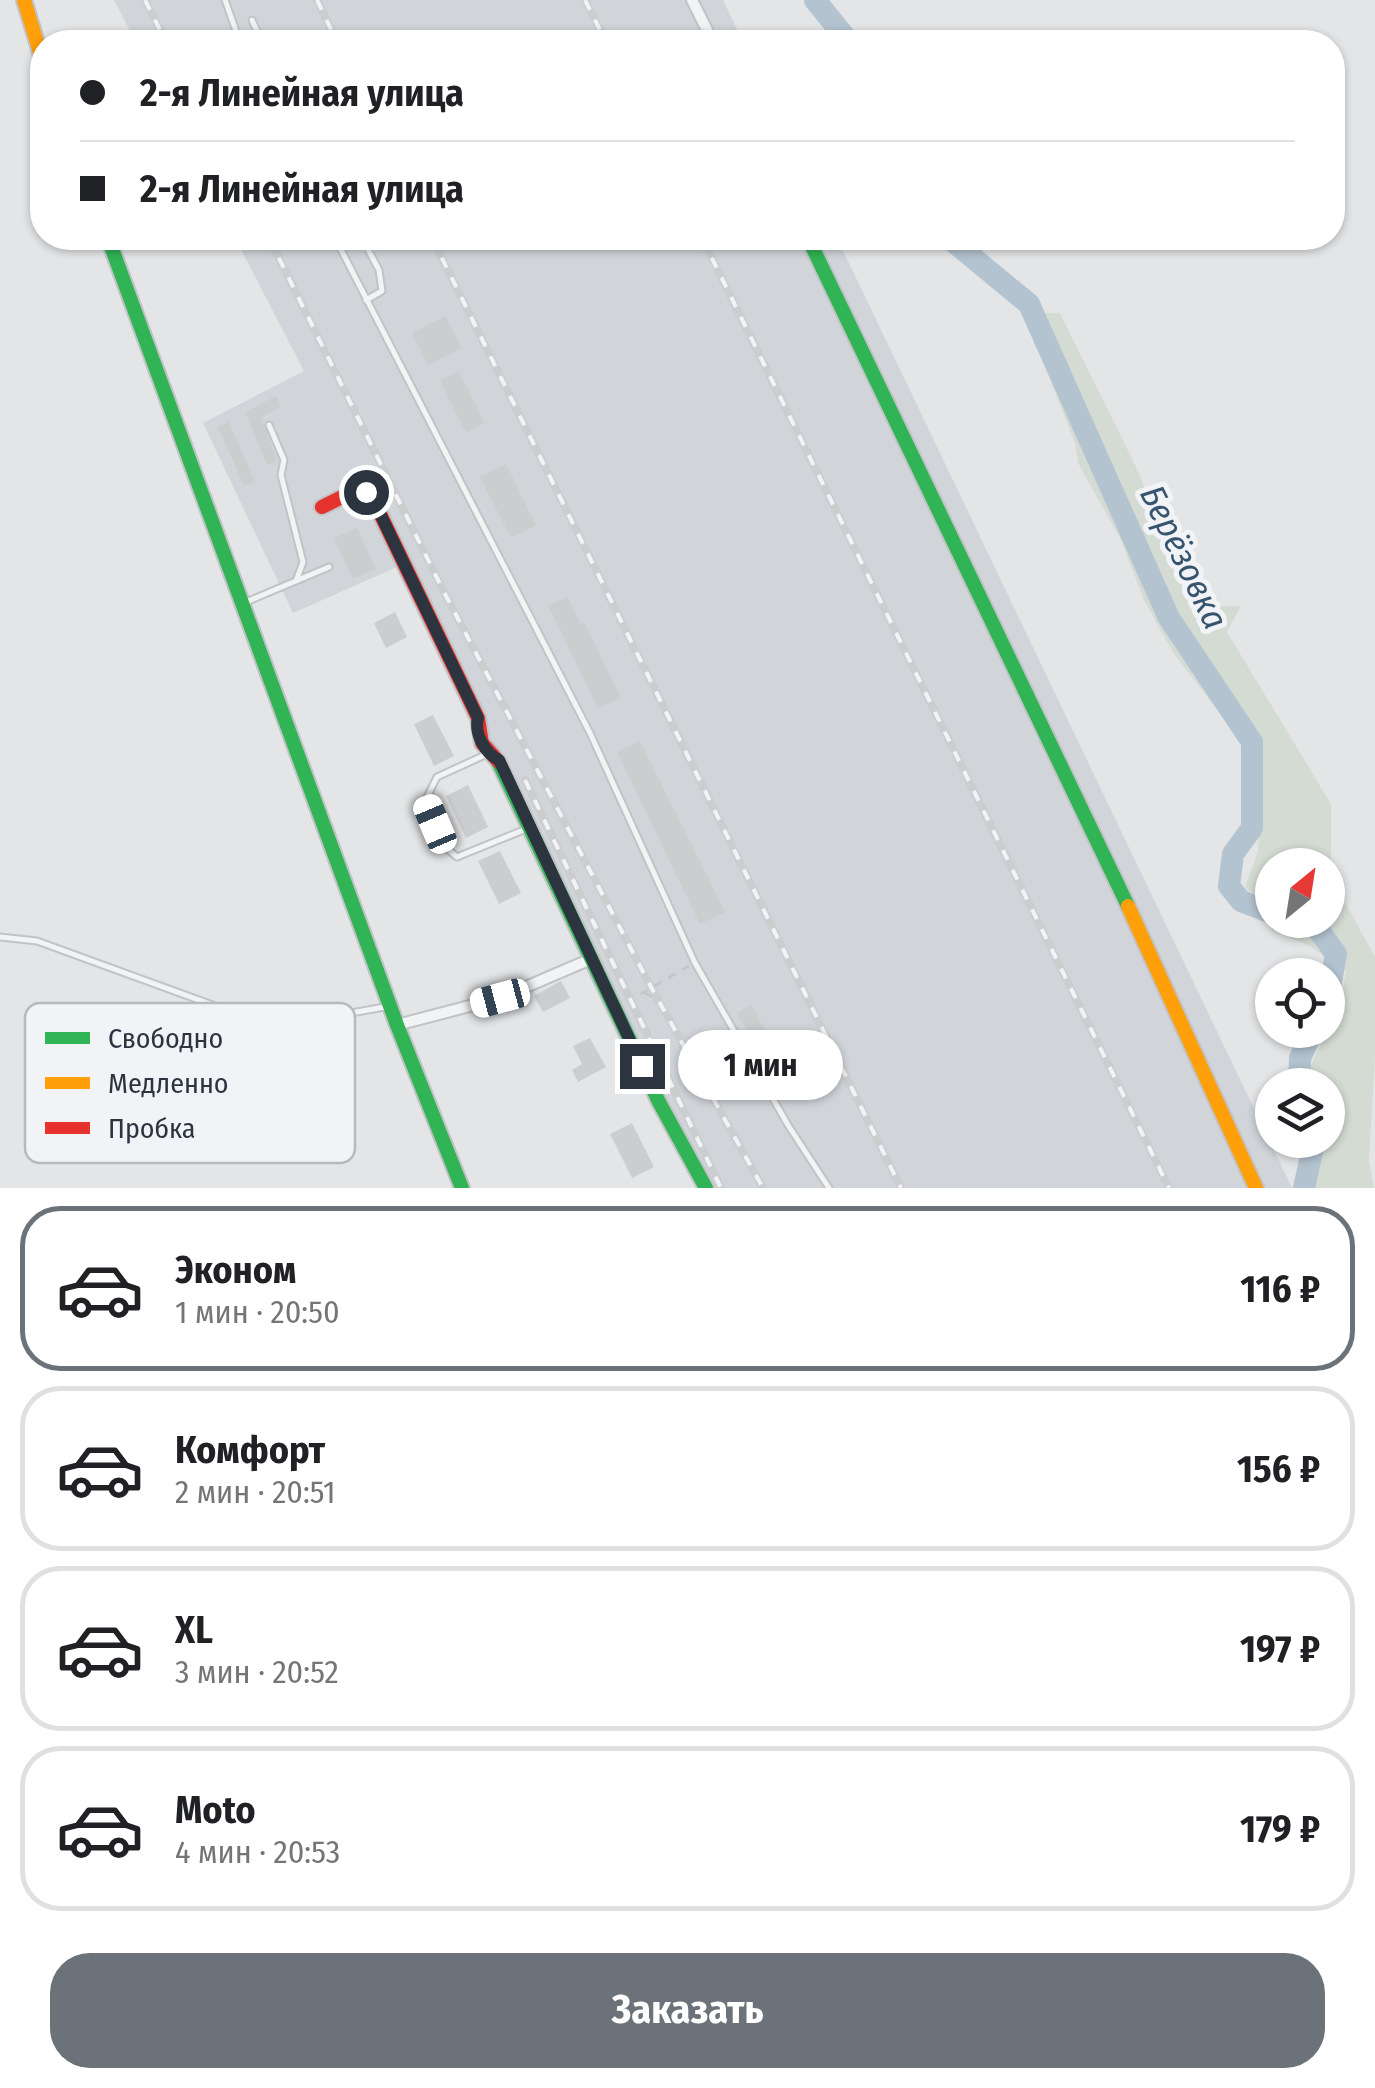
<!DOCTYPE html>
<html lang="ru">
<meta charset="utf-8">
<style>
body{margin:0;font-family:"Fira Sans Condensed",sans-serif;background:#f6f6f6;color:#202124;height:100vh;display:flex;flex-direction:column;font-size:38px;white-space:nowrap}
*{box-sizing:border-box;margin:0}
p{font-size:32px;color:#757577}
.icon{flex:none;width:55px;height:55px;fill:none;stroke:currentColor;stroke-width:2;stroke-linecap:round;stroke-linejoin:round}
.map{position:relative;height:1188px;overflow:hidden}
.details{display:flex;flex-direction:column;background:#fff;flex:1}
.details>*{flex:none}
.guide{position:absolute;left:30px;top:30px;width:1315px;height:220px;border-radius:40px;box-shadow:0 2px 8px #0004;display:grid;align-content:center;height:220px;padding:0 50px;background:#fff}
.needle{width:65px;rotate:30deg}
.tools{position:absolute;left:1255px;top:848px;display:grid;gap:20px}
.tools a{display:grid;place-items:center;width:90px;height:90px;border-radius:50%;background:#fff;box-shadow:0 2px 8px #0004;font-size:50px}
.end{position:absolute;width:45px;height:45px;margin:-22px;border:12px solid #2b343f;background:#fff;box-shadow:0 0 0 5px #fff}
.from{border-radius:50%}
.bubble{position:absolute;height:70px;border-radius:35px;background:#fff;box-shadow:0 2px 8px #0004;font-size:32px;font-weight:700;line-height:70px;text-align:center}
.car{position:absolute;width:30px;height:60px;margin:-30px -15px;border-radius:12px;box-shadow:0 0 8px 2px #0007;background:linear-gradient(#fff 24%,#345 0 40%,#fff 0 76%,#345 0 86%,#fff 0)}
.guide b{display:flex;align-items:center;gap:35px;height:95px;font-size:38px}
.guide b+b{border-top:2px solid #e0e0e0}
.guide i{width:25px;height:25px;background:#202124}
ul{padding:18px 0 0;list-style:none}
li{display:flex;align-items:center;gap:30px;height:165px;margin:0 20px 15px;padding:0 30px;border:5px solid #e0e0e0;border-radius:40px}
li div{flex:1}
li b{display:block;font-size:38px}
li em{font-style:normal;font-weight:700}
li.active{border-color:#6b727a}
li>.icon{width:90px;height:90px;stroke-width:1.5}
.primary-button{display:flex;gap:20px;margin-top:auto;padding:20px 50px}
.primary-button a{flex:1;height:115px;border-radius:40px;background:#6b727a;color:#fff;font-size:40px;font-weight:700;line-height:115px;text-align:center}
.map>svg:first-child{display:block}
.built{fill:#d1d5da}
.green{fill:#d4dbd3;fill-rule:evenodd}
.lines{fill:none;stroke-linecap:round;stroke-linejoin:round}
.river{stroke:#b3c3d0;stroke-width:22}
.building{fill:#cbcdcf}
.lane-casing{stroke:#c1c3c5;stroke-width:9}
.street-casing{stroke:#c1c3c5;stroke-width:14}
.fast-casing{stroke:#c1c3c5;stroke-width:18}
.slow-casing{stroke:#c1c3c5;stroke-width:18}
.jam-casing{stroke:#c1c3c5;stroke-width:18}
.path{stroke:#c3c5c7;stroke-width:2.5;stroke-dasharray:8 8;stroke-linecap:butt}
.lane{stroke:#f2f3f4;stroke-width:5}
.street{stroke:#f2f3f4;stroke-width:10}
.fast{stroke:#30b455;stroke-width:14}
.slow{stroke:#ff9f0a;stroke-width:14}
.jam{stroke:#e5322d;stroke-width:14}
.rail-casing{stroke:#cbcdcf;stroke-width:8}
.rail{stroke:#f1f3f6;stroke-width:4;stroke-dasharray:11;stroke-linecap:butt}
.route{stroke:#2b343f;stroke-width:12}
.labels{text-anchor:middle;stroke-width:10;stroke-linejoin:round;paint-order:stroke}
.water-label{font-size:35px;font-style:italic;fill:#385570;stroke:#f1f3f6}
.key{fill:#f1f3f6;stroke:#b6babf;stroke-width:2.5}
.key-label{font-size:28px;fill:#2b343f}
</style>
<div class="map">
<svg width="1375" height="1188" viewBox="0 0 1375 1188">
<rect width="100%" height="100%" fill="#e3e5e7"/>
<g class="built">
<polygon points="114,0 723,0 743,42 136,42"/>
<polygon points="235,238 837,238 1292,1188 704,1188 397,567 293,613 203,423 304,371"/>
</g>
<path class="green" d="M1044 313H1060L1136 467 1166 539 1205 607 1241 606 1227 632 1331 804V877L1375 957V1056L1369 1161 1374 1188H1306L1298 1174 1302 1140H1328V1085H1308V1070L1340 1008 1346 971 1308 945 1272 931 1263 901 1245 887 1258 851 1260 793 1243 743 1174 654 1144 600 1121 540 1078 463 1075 443 1042 359ZM1272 865H1328V920H1272Z"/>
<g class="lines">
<g class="river">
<polyline points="815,0 849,42"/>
<polyline points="949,238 1029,304 1169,618 1252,742 1252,828 1233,854 1229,886 1241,901 1272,913"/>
<polyline points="1293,920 1318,929 1336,954 1328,999"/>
<polyline points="1299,1085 1300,1058 1313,1030"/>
<polyline points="1304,1188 1313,1147 1310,1140"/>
</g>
</g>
<g class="building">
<polygon points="445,316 462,348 428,365 412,333"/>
<polygon points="459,371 485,423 466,433 440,380"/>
<polygon points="276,396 281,407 261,417 277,461 267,465 245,412"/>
<polygon points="229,422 255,482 244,486 218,427"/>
<polygon points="506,464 536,525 511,538 480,477"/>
<polygon points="357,528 376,569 353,579 334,538"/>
<polygon points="568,597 580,624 584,622 621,698 598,708 548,605"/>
<polygon points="395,612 407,637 386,648 374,623"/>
<polygon points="433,715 454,756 434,766 414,724"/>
<polygon points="640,741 725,912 700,924 617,752"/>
<polygon points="468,785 488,827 466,838 446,796"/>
<polygon points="500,851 521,893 499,904 478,861"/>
<polygon points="561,981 570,998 543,1012 534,996"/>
<polygon points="752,1005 766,1032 752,1040 737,1013"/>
<polygon points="590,1038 606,1067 578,1082 572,1070 582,1064 573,1046"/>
<polygon points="632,1123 654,1167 632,1178 610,1134"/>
</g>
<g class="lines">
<defs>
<g id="lane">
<polyline points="225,0 240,42"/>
<polyline points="252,20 262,42"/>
<polyline points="335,238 590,733 695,963 788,1125 829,1188"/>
<polyline points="362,238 379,270 382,291 366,300"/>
<polyline points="269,425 284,460 281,475 303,562 296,581"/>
<polyline points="246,602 329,567"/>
<polyline points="485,755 437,777 425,801 444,846 457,857 526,829"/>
<polyline points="0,937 37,941 273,1027 390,1006"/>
</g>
<g id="street">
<polyline points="692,0 713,42"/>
<polyline points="397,1025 500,998 591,959"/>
</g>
<g id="fast">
<polyline points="108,238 397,1025 462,1188"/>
<polyline points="808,238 1128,906"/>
<polyline points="498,761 659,1102 706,1188"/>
</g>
<g id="slow">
<polyline points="24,0 42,59"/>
<polyline points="1128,906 1256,1188"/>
</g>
<polyline id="jam" points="322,507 354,491 366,492 374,501 478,718 482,743 498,761"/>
</defs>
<use href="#lane" class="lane-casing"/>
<use href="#street" class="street-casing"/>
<use href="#fast" class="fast-casing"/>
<use href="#slow" class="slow-casing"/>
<use href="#jam" class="jam-casing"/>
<g class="path">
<polyline points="645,993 655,998"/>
<polyline points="627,1002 689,966"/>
</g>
<use href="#lane" class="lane"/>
<use href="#street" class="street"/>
<use href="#fast" class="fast"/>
<use href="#slow" class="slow"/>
<use href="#jam" class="jam"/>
<defs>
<g id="rail">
<polyline points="145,0 166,42"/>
<polyline points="317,0 337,42"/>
<polyline points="585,0 606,42"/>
<polyline points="269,238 444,592 651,987 763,1188"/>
<polyline points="432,238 901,1188"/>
<polyline points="702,238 1169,1188"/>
<polyline points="525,780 721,1188"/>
</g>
</defs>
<use href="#rail" class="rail-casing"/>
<use href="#rail" class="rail"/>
</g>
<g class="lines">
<path class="route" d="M366 492 374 501 478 718C474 734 485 753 499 760L642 1066"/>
</g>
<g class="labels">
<g class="water-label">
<text transform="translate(1184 557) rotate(64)" y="12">Берёзовка</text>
</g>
</g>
<rect x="25" y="1003" width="330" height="160" rx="15" class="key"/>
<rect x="45" y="1032" width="45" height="12" fill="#30b455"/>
<rect x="45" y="1077" width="45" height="12" fill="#ff9f0a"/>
<rect x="45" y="1122" width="45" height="12" fill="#e5322d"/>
<g class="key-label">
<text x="108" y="1048">Свободно</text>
<text x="108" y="1093">Медленно</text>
<text x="108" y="1138">Пробка</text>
</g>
</svg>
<div class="tools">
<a><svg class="needle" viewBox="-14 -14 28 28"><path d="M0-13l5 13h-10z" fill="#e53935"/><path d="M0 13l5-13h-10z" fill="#757577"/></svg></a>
<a><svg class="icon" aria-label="locate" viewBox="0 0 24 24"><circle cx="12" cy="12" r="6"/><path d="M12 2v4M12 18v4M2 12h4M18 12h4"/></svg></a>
<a><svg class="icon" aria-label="layers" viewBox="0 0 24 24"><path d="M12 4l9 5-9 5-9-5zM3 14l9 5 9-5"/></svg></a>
</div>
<i class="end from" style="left:366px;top:492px"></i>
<i class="end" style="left:642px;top:1066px"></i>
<div class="bubble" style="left:678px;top:1030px;width:165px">1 мин</div>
<i class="car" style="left:435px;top:824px;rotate:337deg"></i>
<i class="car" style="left:500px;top:998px;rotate:255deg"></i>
<div class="guide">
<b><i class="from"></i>2-я Линейная улица</b>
<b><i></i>2-я Линейная улица</b>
</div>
</div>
<section class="details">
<ul>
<li class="active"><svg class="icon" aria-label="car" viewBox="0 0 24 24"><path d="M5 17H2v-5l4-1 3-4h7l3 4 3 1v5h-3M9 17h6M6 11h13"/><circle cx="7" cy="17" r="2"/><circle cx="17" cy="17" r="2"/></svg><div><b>Эконом</b><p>1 мин · 20:50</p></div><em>116 ₽</em></li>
<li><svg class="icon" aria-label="car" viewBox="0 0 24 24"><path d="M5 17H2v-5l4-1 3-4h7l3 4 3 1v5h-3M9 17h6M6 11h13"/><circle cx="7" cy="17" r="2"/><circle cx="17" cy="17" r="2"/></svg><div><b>Комфорт</b><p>2 мин · 20:51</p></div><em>156 ₽</em></li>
<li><svg class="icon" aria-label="car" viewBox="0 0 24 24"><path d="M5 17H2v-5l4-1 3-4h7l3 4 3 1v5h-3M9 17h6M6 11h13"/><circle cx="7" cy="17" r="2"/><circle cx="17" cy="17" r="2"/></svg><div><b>XL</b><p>3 мин · 20:52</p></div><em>197 ₽</em></li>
<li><svg class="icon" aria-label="car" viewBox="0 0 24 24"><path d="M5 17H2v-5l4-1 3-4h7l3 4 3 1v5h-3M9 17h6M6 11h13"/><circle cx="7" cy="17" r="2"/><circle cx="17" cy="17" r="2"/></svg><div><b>Moto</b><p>4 мин · 20:53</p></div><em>179 ₽</em></li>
</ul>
<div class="primary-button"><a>Заказать</a></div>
</section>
